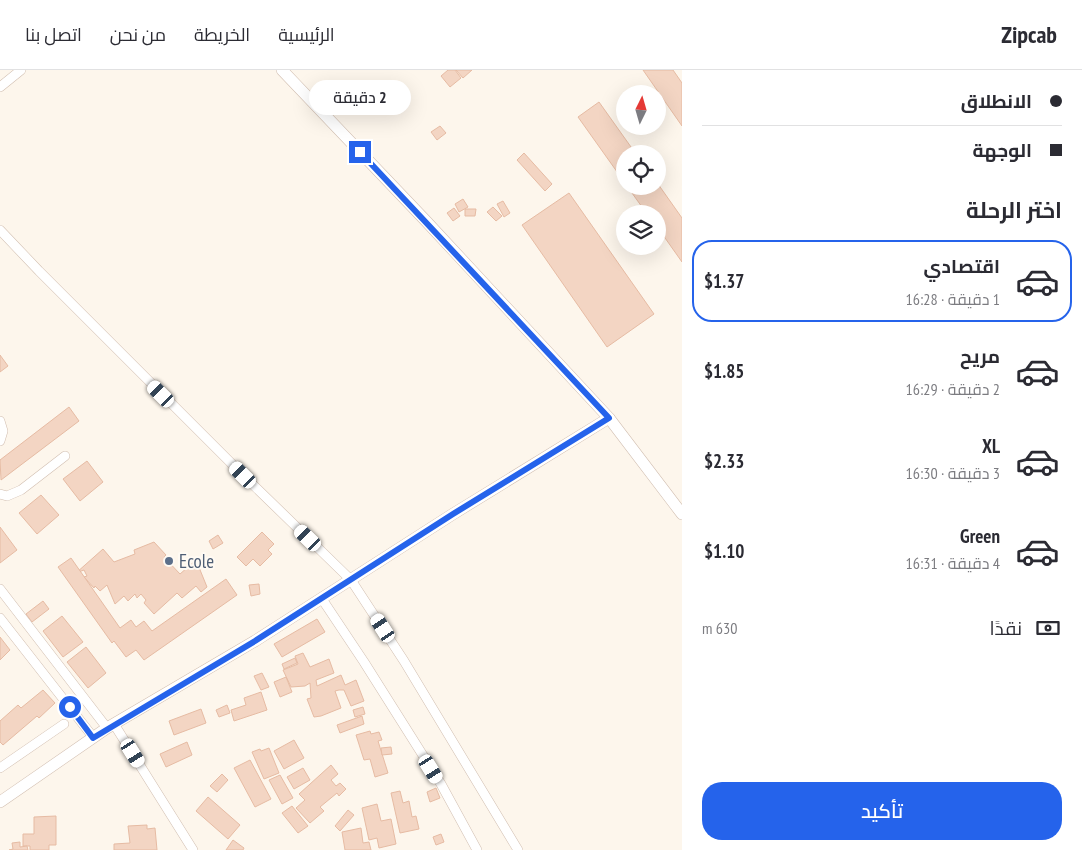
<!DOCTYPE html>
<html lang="ar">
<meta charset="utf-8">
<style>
body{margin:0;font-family:"PT Sans Narrow",Cairo,sans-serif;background:#f7f7f7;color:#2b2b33;direction:rtl;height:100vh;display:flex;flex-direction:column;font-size:19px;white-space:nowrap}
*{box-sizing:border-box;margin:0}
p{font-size:16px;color:#7c7c81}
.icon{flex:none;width:28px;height:28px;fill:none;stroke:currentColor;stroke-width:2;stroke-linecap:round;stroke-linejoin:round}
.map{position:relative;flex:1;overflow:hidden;direction:ltr}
.drawer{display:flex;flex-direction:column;background:#fff;width:400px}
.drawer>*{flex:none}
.top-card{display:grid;align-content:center;height:110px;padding:0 20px;background:#fff}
.needle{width:32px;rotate:5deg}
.tools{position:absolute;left:616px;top:15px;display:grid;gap:10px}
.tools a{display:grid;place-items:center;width:50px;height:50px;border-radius:50%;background:#fff;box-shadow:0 5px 20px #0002;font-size:25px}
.end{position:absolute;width:22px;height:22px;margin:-11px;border:6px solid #2563eb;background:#fff;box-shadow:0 0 0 2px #fff}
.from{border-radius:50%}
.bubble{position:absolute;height:35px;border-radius:18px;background:#fff;box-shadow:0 5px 20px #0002;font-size:16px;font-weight:600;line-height:35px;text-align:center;direction:rtl}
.car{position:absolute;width:15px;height:30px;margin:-15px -8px;border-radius:6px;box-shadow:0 0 4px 1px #0007;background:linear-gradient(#fff 24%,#345 0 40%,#fff 0 76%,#345 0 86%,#fff 0)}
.top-card b{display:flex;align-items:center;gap:18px;height:48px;font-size:19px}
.top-card b+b{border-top:1px solid #e1e1e2}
.top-card i{width:12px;height:12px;background:#2b2b33}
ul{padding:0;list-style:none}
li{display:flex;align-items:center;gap:15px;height:82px;margin:0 10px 8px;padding:0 10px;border:2px solid transparent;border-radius:20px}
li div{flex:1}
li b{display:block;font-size:19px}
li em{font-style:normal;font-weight:600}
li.on{border-color:#2563eb}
li>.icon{width:45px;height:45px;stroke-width:1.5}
h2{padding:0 20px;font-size:22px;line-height:60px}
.pay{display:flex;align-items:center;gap:12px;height:55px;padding:0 20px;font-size:19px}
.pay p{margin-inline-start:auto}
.primary-button{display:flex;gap:10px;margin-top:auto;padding:10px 20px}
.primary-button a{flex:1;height:58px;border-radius:20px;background:#2563eb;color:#fff;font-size:20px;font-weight:600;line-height:58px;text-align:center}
header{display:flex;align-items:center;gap:30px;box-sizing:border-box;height:70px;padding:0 25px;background:#fff;border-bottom:1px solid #e1e1e2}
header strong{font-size:24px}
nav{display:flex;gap:28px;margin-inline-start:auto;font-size:18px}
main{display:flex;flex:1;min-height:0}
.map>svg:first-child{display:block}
.building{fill:#f3d5c3;stroke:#e6bba3}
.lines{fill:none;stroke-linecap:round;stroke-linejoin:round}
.minor-casing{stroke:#d1beb0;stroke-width:10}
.tertiary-casing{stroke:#d1beb0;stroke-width:12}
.minor{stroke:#fff;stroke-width:9}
.tertiary{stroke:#fff;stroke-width:11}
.route{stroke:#2563eb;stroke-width:6}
.service-dot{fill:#5c6f8a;stroke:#fffaf3;stroke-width:2}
.labels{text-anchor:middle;stroke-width:4;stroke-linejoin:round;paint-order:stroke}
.service-label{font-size:19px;fill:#4e5e75;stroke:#fffaf3;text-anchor:start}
</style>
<header>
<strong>Zipcab</strong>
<nav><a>الرئيسية</a><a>الخريطة</a><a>من نحن</a><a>اتصل بنا</a></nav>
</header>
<main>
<section class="drawer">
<div class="top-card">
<b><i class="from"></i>الانطلاق</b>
<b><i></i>الوجهة</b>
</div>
<h2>اختر الرحلة</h2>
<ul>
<li class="on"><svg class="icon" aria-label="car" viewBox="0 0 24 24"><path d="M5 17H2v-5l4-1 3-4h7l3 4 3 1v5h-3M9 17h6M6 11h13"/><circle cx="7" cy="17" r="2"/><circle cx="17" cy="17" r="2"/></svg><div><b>اقتصادي</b><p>1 دقيقة · 16:28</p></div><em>$1.37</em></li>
<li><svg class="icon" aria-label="car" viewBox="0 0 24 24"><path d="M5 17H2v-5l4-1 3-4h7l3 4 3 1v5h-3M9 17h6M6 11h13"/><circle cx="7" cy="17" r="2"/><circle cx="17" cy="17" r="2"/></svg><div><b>مريح</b><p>2 دقيقة · 16:29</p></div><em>$1.85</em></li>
<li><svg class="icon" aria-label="car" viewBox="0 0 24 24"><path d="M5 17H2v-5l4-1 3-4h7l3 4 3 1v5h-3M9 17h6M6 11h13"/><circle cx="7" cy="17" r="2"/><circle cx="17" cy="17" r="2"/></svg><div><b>XL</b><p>3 دقيقة · 16:30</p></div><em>$2.33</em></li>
<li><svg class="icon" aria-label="car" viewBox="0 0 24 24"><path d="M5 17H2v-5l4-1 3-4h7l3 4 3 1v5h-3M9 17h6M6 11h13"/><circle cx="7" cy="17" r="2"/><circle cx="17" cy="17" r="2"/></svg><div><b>Green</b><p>4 دقيقة · 16:31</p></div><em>$1.10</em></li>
</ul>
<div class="pay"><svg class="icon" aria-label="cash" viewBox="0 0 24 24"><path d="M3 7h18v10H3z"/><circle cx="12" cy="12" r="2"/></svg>نقدًا<p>630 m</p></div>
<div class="primary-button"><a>تأكيد</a></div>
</section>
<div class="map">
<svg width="682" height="780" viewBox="0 0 682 780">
<rect width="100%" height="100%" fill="#fdf6ec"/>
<g class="building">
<polygon points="448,0 455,0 461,8 450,17 441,6"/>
<polygon points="456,0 472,0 463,8"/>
<polygon points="643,0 673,0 682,13 682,56"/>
<polygon points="599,32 636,84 625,84 625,113 578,47"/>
<polygon points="440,56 446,63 437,70 431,62"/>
<polygon points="524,83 552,114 545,121 517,90"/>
<polygon points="658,114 682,148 682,192 658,158 658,144 647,144 627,116 658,116"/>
<polygon points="569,123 654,244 607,277 522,155"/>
<polygon points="463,129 468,137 459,142 455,134"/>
<polygon points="503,131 510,143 504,147 497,134"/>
<polygon points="493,137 502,146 496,151 487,142"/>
<polygon points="454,138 460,146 453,151 447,143"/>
<polygon points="465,139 476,139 475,146 465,146"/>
<polygon points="0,285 8,296 0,302"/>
<polygon points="69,337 79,351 1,410 0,390"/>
<polygon points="87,391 103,412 80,431 63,409"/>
<polygon points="41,425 59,445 37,464 19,443"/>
<polygon points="0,457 17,480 0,493"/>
<polygon points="262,462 274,474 268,480 272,484 260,496 253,489 246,496 237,487"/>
<polygon points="218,465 223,473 213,479 209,471"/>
<polygon points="154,472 166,485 164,487 180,504 196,490 207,517 201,522 196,516 182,528 177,523 154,544 144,533 146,530 141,524 137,528 135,524 128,531 124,526 115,534 107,515 100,521 95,516 94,518 84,507 87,506 84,500 76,503 103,479 114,492 135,484 134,480"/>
<polygon points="71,488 120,558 131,550 136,557 144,551 152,561 226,509 237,525 144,590 136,580 126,587 114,571 112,573 58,497"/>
<polygon points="259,514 260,524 251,526 249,515"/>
<polygon points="43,531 49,539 32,552 26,544"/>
<polygon points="62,546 83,572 63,587 43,561"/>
<polygon points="317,549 325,562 282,587 274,574"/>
<polygon points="0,567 10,580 0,590"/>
<polygon points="86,577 106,603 88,618 67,592"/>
<polygon points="303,583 310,597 329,589 334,603 316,610 317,616 341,605 345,615 356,610 364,631 351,636 344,620 339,620 335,621 341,638 321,646 314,647 307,629 311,628 310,613 305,616 291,617 283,600 298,594 295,586"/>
<polygon points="295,588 297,593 284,599 282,594"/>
<polygon points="262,603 269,617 261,620 254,606"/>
<polygon points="286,607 292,622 280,627 274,612"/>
<polygon points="43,620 55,633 39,648 37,646 3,675 0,672 0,651 18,635 21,638"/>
<polygon points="261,622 267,640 234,651 231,640 246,635 244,628"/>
<polygon points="227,635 230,643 219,647 216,640"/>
<polygon points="363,637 365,644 355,647 353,640"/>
<polygon points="201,639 206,653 174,665 169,651"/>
<polygon points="362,646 364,654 340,663 337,655"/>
<polygon points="370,661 371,664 379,662 382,670 378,671 388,703 375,707 370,689 364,690 356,665"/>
<polygon points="294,670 304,688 284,699 274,681"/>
<polygon points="187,672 192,685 166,697 160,684"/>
<polygon points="391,677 392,684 382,685 381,678"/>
<polygon points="269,678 279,703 264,709 252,682 260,679 261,681"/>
<polygon points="250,690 271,729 255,737 234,698"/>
<polygon points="331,695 338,704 331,710 336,716 340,713 346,719 339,726 337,723 320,737 324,741 310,753 296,738 305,730 299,724"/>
<polygon points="303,698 310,710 294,719 287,707"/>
<polygon points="222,704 228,710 217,722 210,716"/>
<polygon points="280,705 293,728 282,734 269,710"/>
<polygon points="436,718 440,728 430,732 427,722"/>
<polygon points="400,721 403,733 409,731 412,747 416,746 419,759 400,763 391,723"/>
<polygon points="208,727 240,755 228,769 196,741"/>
<polygon points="377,734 381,751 391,749 396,774 379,778 377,768 369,770 362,738"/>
<polygon points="292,736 308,756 298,763 282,743"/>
<polygon points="348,740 354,745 340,761 335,756"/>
<polygon points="56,746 56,775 49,775 49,780 30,780 30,776 23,776 23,764 34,764 34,747"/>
<polygon points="147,755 147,759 155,758 157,780 114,780 114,774 130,773 128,756"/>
<polygon points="361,758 363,773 369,772 371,780 345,780 342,762"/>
<polygon points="441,764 444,772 436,775 433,767"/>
<polygon points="233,770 244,778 243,780 226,780"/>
<polygon points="20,772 20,777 27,776 28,780 9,780 13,779 12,773"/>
</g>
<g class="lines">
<defs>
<g id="minor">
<polyline points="0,17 21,0"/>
<polyline points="0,160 39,201 243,405 351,510 404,591 518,780"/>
<polyline points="0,351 3,361 0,371"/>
<polyline points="0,424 7,426 21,420 65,386"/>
<polyline points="0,519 107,658"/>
<polyline points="322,529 364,592 441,714 477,780"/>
<polyline points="0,548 93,667"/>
<polyline points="114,654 193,780"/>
<polyline points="0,698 64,654"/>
</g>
<g id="tertiary">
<polyline points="282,0 425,150 609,348 682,444"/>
<polyline points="0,732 107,658 255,571 453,444 609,348"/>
</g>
</defs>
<use href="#minor" class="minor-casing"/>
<use href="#tertiary" class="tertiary-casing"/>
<use href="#minor" class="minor"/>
<use href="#tertiary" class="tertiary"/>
</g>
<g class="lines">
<polyline class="route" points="70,637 93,668 255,571 453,444 609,348 360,82"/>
</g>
<circle class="service-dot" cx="169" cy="491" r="5"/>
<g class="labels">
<g class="service-label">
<text x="179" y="498">Ecole</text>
</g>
</g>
</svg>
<div class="tools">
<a><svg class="needle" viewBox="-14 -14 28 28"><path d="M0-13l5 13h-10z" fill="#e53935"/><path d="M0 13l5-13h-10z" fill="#7c7c81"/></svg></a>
<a><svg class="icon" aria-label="locate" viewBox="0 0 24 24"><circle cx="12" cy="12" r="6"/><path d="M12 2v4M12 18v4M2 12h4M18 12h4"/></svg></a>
<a><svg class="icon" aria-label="layers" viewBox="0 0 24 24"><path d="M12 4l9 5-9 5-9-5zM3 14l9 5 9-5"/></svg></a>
</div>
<i class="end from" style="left:70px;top:637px"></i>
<i class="end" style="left:360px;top:82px"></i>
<div class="bubble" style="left:309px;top:10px;width:102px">2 دقيقة</div>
<i class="car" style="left:161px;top:324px;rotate:315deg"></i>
<i class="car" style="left:243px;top:405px;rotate:315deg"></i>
<i class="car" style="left:308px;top:468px;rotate:314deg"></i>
<i class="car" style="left:383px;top:558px;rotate:327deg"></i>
<i class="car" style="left:133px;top:683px;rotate:148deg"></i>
<i class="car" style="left:431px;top:699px;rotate:148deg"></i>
</div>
</main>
